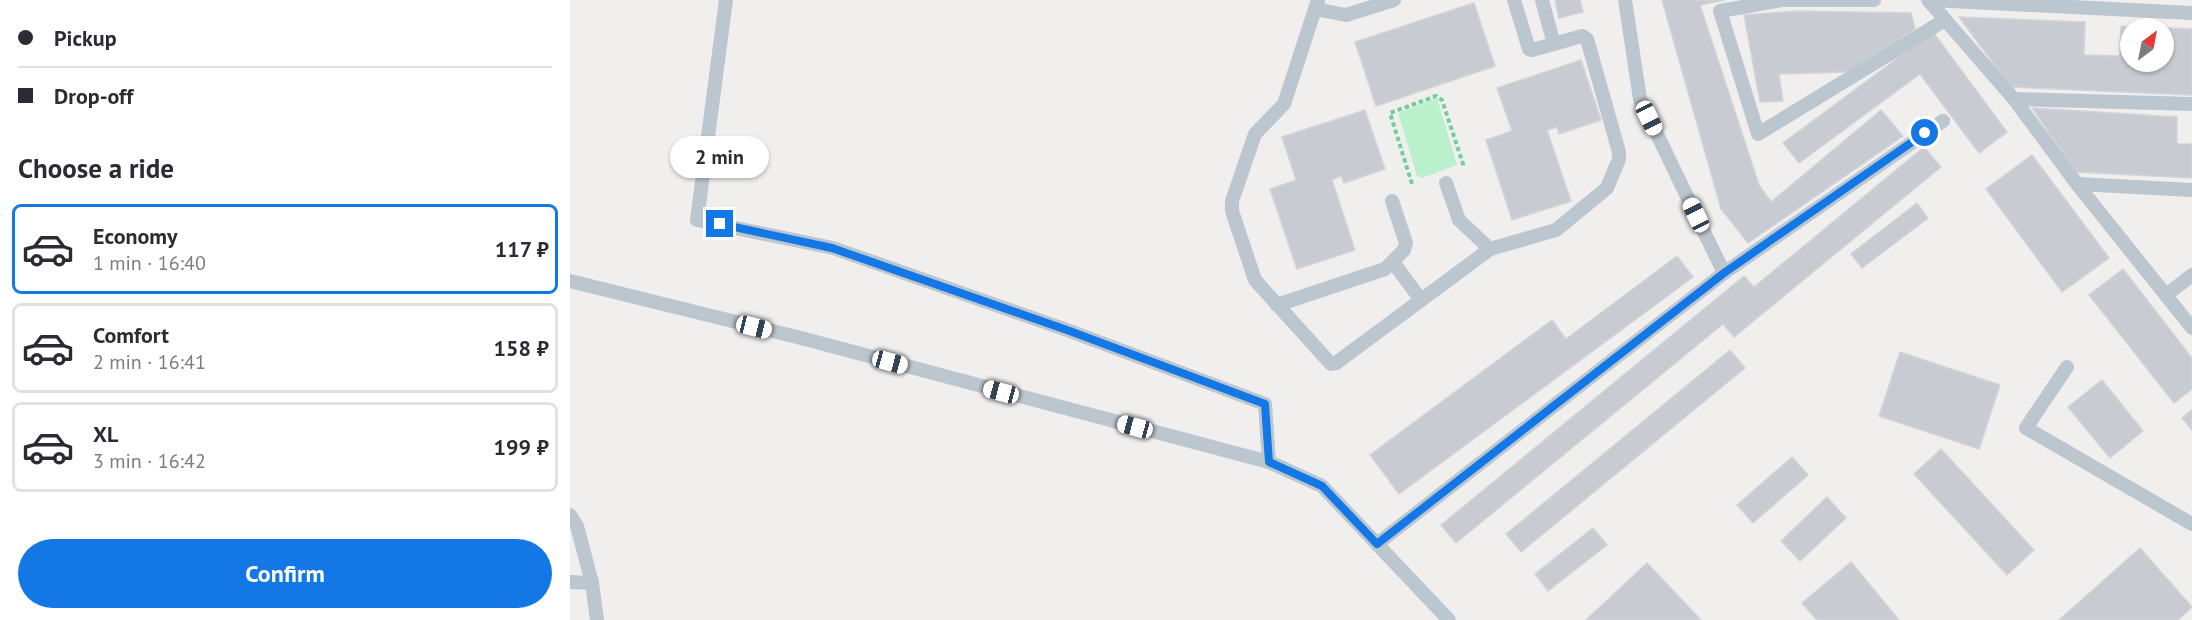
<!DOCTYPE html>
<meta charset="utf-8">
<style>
body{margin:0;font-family:"PT Sans",sans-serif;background:#f7f7f7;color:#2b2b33;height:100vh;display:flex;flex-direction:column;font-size:22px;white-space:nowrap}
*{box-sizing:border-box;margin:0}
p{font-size:20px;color:#7c7c81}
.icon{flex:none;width:33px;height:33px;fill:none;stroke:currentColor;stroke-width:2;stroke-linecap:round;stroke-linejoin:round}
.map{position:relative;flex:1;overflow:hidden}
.side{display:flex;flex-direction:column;background:#fff;width:570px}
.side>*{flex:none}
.top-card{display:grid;align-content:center;height:132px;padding:0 18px;background:#fff}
.needle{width:39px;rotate:32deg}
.tools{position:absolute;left:1550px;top:18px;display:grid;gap:12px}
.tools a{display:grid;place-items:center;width:54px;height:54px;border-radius:50%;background:#fff;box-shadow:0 2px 4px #0004;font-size:30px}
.end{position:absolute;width:27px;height:27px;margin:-14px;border:8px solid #1377e5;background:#fff;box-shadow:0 0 0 3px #fff}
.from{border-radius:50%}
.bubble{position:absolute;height:42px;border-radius:21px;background:#fff;box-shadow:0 2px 4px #0004;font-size:20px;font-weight:700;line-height:42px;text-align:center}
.car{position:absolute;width:18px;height:36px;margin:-18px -9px;border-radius:8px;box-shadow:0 0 4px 2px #0007;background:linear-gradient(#fff 24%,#345 0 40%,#fff 0 76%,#345 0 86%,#fff 0)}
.top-card b{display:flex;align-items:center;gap:21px;height:57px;font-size:22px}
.top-card b+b{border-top:2px solid #e1e1e2}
.top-card i{width:15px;height:15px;background:#2b2b33}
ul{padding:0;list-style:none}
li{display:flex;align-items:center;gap:18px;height:90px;margin:0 12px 9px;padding:0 6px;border:3px solid #e1e1e2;border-radius:9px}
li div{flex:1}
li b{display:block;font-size:22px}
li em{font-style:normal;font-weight:700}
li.current{border-color:#1377e5}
li>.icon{width:54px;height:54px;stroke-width:1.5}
h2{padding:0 18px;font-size:27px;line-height:72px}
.cta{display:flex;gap:12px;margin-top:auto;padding:12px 18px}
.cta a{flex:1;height:69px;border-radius:36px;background:#1377e5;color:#fff;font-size:24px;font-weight:700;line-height:69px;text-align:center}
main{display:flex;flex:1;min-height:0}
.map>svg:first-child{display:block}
.green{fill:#bbf0cd}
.building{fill:#c8cbd1;stroke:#d2d4da;stroke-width:1.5;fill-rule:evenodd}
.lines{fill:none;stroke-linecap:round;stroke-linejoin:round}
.path{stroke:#72cf9d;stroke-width:4;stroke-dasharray:4.5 3;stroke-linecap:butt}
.lane{stroke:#bcc6ce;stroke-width:14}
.route{stroke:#1377e5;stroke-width:8}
</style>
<main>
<section class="side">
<div class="top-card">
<b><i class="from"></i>Pickup</b>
<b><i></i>Drop-off</b>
</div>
<h2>Choose a ride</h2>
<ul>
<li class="current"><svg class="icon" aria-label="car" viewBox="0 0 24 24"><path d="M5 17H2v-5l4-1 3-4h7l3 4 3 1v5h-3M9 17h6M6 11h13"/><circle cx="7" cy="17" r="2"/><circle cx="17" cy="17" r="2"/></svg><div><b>Economy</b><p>1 min · 16:40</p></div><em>117 ₽</em></li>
<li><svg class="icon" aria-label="car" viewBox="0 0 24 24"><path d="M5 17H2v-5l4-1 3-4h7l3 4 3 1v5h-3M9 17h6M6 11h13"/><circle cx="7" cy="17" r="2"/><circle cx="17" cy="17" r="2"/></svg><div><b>Comfort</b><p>2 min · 16:41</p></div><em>158 ₽</em></li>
<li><svg class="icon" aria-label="car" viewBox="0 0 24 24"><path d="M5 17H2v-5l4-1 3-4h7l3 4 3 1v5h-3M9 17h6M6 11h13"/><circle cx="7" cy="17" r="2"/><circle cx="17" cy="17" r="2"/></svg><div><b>XL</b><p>3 min · 16:42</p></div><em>199 ₽</em></li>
</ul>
<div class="cta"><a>Confirm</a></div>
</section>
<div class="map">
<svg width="1622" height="620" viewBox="0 0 1622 620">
<rect width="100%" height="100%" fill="#f1eeee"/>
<polygon class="green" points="867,98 887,165 852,178 847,176 828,113"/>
<g class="building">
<polygon points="985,0 1010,0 1013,12 989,18"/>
<polygon points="1092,0 1155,0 1130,5 1189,185 1201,202 1311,110 1333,136 1178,243 1151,209"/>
<polygon points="904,3 925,66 806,106 785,42"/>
<polygon points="1226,11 1341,13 1345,29 1279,72 1209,74 1213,101 1190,102 1174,15"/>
<path d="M1389 17 1515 22 1514 55 1550 56 1551 26 1622 29V95L1441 87ZM1560 28H1593V62H1560Z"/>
<polygon points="1363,32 1437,132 1409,153 1350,74 1229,163 1213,143"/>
<polygon points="1011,60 1031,120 989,134 987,127 977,130 1001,201 942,220 916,140 942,131 927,88"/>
<polygon points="1462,108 1607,117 1607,144 1622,144 1622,178 1506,172"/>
<polygon points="795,110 815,169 774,183 771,176 762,180 785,250 727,269 700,189 726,180 712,137"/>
<polygon points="1354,147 1371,167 1164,337 1153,324 886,543 871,525 1174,276 1184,287"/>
<polygon points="1462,155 1539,258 1492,292 1416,189"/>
<polygon points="1347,203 1358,218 1292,268 1281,254"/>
<polygon points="1107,256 1123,277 829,494 800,455 982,320 996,339"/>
<polygon points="1553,269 1622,358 1622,389 1604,403 1519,295"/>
<polygon points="1160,350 1175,368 951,552 936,534"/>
<polygon points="1330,352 1430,385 1409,449 1309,416"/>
<polygon points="1532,380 1573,431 1540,458 1498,407"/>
<polygon points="1622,410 1622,430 1612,418"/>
<polygon points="1371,449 1464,550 1437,575 1344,474"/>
<polygon points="1222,457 1238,475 1183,523 1167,505"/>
<polygon points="1257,497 1276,518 1230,561 1211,541"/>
<polygon points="1023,528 1037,545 978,591 965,574"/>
<polygon points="1570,548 1622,607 1608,620 1489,620"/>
<polygon points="1281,562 1329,620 1247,620 1232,603"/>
<polygon points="1077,563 1131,620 1016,620"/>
</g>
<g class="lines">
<polyline class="path" points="842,184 820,113 866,96 872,100 894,167"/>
<g class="lane">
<polyline points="156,0 127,220 263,248 497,330 695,404 699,462 752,486 879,620"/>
<polyline points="748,0 714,104 685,134 662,201 662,211 685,280 761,364 766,363 920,249 986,230 1037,188 1049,159 1049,152 1017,39 1012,36 962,50 959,49 944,0"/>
<polyline points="972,0 984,44"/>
<polyline points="1304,0 1212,0 1150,11 1188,134 1375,20"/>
<polyline points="1358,0 1444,99 1507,184 1622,328"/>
<polyline points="1361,0 1622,13"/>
<polyline points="745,9 776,15 824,0"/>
<polyline points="1444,99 1622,104"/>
<polyline points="876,183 889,220 920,249"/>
<polyline points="1507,184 1622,190"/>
<polyline points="823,262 851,300"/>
<polyline points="1154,273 1373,121"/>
<polyline points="0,281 231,338 699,462"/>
<polyline points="1596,295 1622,275"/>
<polyline points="707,305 815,269 834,250 836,243 822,201"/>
<polyline points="1497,367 1456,428 1622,524"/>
<polyline points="0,515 7,526 22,583"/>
<polyline points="807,544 1154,273 1070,99 1055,0"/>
<polyline points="0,582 22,583 27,620"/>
</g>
</g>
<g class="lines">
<polyline class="route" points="150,224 262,248 497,330 695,404 699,462 752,486 807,544 1154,273 1355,133"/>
</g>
</svg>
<div class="tools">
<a><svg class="needle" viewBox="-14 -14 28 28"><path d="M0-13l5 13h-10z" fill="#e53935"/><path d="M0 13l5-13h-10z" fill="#7c7c81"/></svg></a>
</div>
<i class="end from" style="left:1355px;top:133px"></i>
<i class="end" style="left:150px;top:224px"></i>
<div class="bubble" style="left:100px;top:136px;width:99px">2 min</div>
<i class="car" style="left:1079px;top:118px;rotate:154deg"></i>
<i class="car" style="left:1126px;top:215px;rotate:334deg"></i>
<i class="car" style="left:184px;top:327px;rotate:104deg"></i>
<i class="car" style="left:320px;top:362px;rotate:105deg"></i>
<i class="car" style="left:431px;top:392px;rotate:285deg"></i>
<i class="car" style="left:565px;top:427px;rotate:285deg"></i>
</div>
</main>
